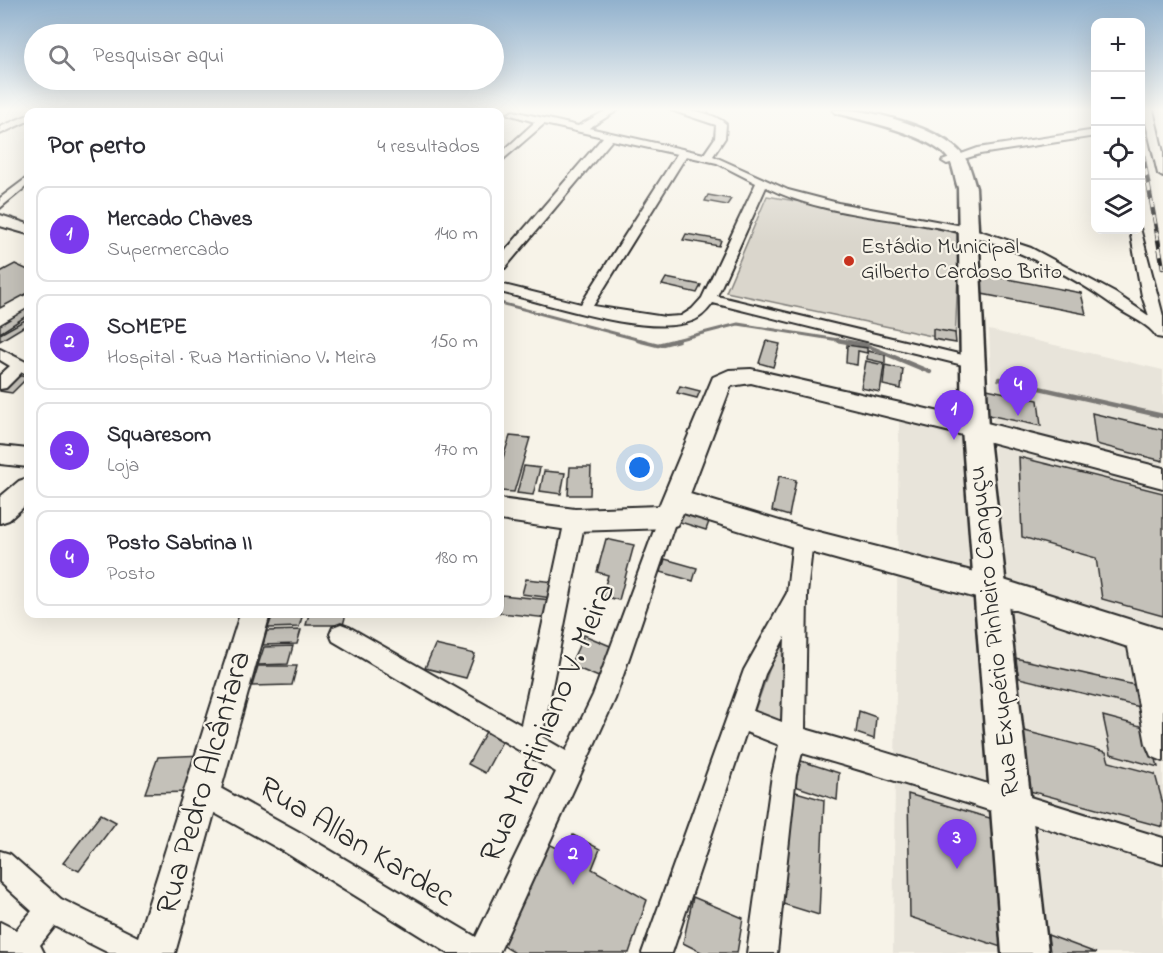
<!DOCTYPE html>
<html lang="pt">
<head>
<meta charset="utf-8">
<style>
	body { margin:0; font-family:"Indie Flower",sans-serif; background:#f7f7f7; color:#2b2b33 }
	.controls { position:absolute; right:18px; top:18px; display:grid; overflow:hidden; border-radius:12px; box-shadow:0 6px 24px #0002 }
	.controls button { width:54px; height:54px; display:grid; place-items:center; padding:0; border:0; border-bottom:2px solid #e1e1e2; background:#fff; color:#2b2b33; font:30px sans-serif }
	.you { position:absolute; left:640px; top:468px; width:21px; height:21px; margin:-15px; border:4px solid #fff; border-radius:50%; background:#1a73e8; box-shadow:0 0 0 9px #1a73e833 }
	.badge { display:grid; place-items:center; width:39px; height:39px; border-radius:50%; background:#7c3aed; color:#fff; font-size:20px; font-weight:700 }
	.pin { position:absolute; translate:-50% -50px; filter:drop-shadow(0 2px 3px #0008) }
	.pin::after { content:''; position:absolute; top:32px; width:21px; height:18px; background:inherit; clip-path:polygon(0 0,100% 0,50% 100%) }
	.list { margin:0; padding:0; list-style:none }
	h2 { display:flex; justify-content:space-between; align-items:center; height:78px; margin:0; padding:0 24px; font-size:26px }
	h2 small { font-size:20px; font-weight:400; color:#7c7c81 }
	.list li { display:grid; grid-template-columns:39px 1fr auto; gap:18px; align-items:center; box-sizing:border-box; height:96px; margin:0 12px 12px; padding:0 12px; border:2px solid #e1e1e2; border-radius:12px }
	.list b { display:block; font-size:22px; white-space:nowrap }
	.list p { margin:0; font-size:20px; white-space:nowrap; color:#7c7c81 }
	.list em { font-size:20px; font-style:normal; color:#7c7c81 }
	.icon { flex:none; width:33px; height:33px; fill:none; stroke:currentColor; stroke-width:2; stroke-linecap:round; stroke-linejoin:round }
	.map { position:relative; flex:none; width:1163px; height:953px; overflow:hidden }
	.search { position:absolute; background:#fff; box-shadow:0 6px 24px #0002; left:24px; top:24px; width:480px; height:66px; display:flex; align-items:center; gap:15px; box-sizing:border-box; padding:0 21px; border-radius:33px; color:#7c7c81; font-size:22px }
	.panel { position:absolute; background:#fff; box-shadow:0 6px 24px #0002; left:24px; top:108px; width:480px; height:510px; border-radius:12px }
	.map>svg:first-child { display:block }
	.built { fill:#e8e4da }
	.green { fill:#dad6cc; stroke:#82807c; stroke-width:1.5 }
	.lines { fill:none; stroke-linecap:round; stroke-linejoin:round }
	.stream-far1 { stroke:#7a7874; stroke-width:3 }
	.stream { stroke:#7a7874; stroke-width:4.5 }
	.building { fill:#c4c1b9; stroke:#2b2b2b; stroke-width:1.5 }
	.street-casing { stroke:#2b2b2b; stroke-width:4 }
	.secondary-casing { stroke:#2b2b2b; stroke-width:4 }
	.primary-casing { stroke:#2b2b2b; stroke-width:5 }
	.street { fill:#f7f3e8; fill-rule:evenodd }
	.secondary { fill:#f7f3e8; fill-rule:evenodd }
	.primary { fill:#f7f3e8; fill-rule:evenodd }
	.rail-casing { stroke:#2b2b2b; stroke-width:4.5 }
	.rail { stroke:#f7f3e8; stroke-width:3; stroke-dasharray:8; stroke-linecap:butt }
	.poi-dot { fill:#c8321e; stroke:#f7f3e8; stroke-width:2 }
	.labels { text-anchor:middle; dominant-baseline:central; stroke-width:4.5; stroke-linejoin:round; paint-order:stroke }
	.far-poi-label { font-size:22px; fill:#2b2b2b; stroke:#f7f3e8; text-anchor:start }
	.street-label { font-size:26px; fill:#2b2b2b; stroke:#f7f3e8 }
	.near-street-label { font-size:32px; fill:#2b2b2b; stroke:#f7f3e8 }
</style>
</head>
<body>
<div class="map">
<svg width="1163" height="953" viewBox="0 0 1163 953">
	<rect width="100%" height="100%" fill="#f7f3e8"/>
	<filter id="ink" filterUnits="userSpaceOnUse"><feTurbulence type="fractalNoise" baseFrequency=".0167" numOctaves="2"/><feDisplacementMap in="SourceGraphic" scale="12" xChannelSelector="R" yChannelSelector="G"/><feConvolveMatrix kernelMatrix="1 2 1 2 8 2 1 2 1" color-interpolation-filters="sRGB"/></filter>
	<g filter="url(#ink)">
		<g class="built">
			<polygon points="989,330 1163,370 1163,953 1046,953 994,447"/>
			<polygon points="899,421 970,438 1011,953 893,953"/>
		</g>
		<g class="green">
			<polygon points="767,196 960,230 955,341 726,292"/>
			<polygon points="783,630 781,722 754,713"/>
		</g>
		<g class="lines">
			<g class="stream-far1">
				<polyline points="154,110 157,112"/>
				<polyline points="500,303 644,341"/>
				<polyline points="672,341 738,324 845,341"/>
			</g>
			<g class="stream">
				<polyline points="638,340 658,345 678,340"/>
				<polyline points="837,340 865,345 930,372"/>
				<polyline points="999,379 1163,416"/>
			</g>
		</g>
		<g class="building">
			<polygon points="708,195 731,199 727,205 705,201"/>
			<polygon points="686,234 721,240 719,246 683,240"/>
			<polygon points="15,264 28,270 28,293 0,308 0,272"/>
			<polygon points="981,274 1081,293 1086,314 982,294"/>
			<polygon points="666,278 701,285 697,293 662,285"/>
			<polygon points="28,308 28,315 0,333 0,325"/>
			<polygon points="25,320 28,324 0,341 0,334"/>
			<polygon points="933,329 955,333 956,343 933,339"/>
			<polygon points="766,341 780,344 773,367 759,363"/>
			<polygon points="847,345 867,348 867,353 858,351 857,365 846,363"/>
			<polygon points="868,351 885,355 885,363 867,359"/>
			<polygon points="866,361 884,365 880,392 861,388"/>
			<polygon points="885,365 903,369 901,389 883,385"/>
			<polygon points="14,375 28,377 12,393 0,391 0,388"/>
			<polygon points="680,386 700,391 697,398 677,393"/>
			<polygon points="987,389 1038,400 1041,426 988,415"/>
			<polygon points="1092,413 1163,430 1163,461 1096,444"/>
			<polygon points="510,436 530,438 514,492 500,491 500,467"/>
			<polygon points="1019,457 1163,493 1163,616 1102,599 1096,558 1022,537"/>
			<polygon points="524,466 540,468 533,495 517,493"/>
			<polygon points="570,467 591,467 590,495 568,495"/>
			<polygon points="544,471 565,473 561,494 540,491"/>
			<polygon points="779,476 796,480 789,516 772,511"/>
			<polygon points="682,507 711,516 706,530 677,521"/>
			<polygon points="606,539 634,545 619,600 602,596 608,575 597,572"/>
			<polygon points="665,559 697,568 693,581 661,572"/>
			<polygon points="526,579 555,582 552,598 522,594"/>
			<polygon points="501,595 551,600 548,618 500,613"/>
			<polygon points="273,614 303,614 299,627 268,628"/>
			<polygon points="309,614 346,614 343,625 306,625"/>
			<polygon points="301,630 297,644 263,645 267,631"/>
			<polygon points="584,635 615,648 601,678 570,665"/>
			<polygon points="435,645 475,654 466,678 425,668"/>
			<polygon points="293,646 288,664 258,665 264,647"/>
			<polygon points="1015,658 1134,685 1140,707 1019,678"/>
			<polygon points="258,666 297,666 292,685 252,686"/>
			<polygon points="859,711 876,717 874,739 856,733"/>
			<polygon points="1103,716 1148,728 1158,767 1111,754"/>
			<polygon points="488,728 505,736 485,773 468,764"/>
			<polygon points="1017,729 1106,752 1109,762 1155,774 1163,804 1163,827 1026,790"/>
			<polygon points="204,755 192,792 145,793 158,757"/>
			<polygon points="795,759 839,773 837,800 792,785"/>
			<polygon points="789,790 824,800 819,915 780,903"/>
			<polygon points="908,794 1000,821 1013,951 910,917"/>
			<polygon points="101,814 116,822 79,871 63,863"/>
			<polygon points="573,835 600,849 592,869 647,900 629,953 515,953 499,943 545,842 565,852"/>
			<polygon points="693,897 743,918 737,953 703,953 683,943"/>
			<polygon points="1048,935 1096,953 1050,953"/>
		</g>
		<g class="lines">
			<defs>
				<g id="street">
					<polygon points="211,110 224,110 227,112 214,112"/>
					<polygon points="343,110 352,110 354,112 345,112"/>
					<path d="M607,110H618L589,128L704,154L715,138L716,125L671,110C688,109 713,112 726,124L725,138L713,156L788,190L838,203L968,227L1031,248L1115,293L1149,316L1142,296L1130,230L1140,228L1163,316V338L1157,337C1149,324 1130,317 1117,308C1074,276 1018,249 966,234C900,216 827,218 766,187L717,296L971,357L979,362L976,366L971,367L713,303C707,311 701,318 692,321C648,338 546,303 500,292V284L581,304L677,154L612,140L505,268L500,269V257L603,137L544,124L500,162V154L535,122L508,114L513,111L578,126ZM686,156L717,163L756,183L702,298L692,309L681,316L665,317L593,306Z"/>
					<polygon points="1143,110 1153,110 1163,152 1163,177 1158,174"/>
					<polygon points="28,115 28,121 0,134 0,127"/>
					<polygon points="1096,130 1096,136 980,154 947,164 942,161 978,148"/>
					<polygon points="28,177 28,185 0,208 0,198"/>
					<polygon points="0,349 28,363 28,374 22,372 6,388 0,389 0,375 10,366 0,360"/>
					<polygon points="668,509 675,512 677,517 615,699 499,953 448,953 283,851 193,801 189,792 193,783 202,779 211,783 301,833 476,937 556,772 333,641 330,634 333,627 341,624 349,627 521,725 565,520 568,515 575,512 582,515 585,520 542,737 566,751 593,695 659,517 661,512"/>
					<path d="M803,531L810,533L813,539L807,594L805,729C925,763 1043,802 1163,838V864C1042,828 923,788 802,753L796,775L777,953H747L772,775L779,745L746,732L672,953H642L744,670L787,593L793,539L796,533ZM785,637L782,722L753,711L765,674Z"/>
					<polygon points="0,851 10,854 61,899 150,943 155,953 109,953 55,926 40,945 44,953 0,952 0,922 16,930 32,911 0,882"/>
				</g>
				<g id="secondary">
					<polygon points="0,215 28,224 28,234 0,226"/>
					<polygon points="751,369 975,420 1163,468 1163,488 975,438 751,383 731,386 690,494 803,528 991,576 1163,630 1163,761 1151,756 1146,744 1128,647 991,602 803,550 683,513 677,525 668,528 575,531 500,520 500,499 575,509 659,506 713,377 729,370"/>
					<polygon points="0,446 28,449 28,467 0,464"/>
					<polygon points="28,478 28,503 9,520 0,523 0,497 19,481"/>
					<polygon points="240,614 270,614 175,953 133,953"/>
				</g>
				<path id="primary" d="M833,110C866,107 940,128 962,154C970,163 972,177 976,188L988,429L1048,953H1002L962,429L958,188C955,180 954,169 950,161C936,136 863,120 836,113Z"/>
			</defs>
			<use href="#street" class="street-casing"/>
			<use href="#secondary" class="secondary-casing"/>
			<use href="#primary" class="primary-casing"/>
			<use href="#street" class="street"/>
			<use href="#secondary" class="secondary"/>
			<use href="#primary" class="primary"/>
			<defs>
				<polyline id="rail" points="1140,137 1163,268"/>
			</defs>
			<use href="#rail" class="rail-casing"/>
			<use href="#rail" class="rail"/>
		</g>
	</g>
	<linearGradient id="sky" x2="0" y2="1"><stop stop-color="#91b1cd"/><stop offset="0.45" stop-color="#fbfaf5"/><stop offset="1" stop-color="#fbfaf5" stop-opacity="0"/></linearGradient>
	<rect width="1163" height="243" fill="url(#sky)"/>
	<circle class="poi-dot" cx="849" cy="261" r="6"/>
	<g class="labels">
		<g class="far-poi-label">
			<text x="861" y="248">Estádio Municipal<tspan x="861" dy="25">Gilberto Cardoso Brito</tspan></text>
		</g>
		<g class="street-label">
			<text transform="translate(995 631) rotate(-96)">Rua Exupério Pinheiro Canguçu</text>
		</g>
		<g class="near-street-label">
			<text transform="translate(549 723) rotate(-67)">Rua Martiniano V. Meira</text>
			<text transform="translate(205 783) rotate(-74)">Rua Pedro Alcântara</text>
			<text transform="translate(356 843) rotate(31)">Rua Allan Kardec</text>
		</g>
	</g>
</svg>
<div class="controls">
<button>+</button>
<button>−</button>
<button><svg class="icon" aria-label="locate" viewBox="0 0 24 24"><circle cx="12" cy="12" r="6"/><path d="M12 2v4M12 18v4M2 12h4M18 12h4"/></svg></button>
<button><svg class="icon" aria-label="layers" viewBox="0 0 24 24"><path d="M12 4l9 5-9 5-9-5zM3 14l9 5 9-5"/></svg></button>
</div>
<div class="you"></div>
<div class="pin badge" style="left:954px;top:440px">1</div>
<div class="pin badge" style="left:573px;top:885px">2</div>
<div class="pin badge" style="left:957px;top:869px">3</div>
<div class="pin badge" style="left:1018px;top:416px">4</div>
<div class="search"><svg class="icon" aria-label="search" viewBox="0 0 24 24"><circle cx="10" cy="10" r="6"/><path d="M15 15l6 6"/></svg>Pesquisar aqui</div>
<section class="panel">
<h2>Por perto<small>4 resultados</small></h2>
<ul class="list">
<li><span class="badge">1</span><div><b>Mercado Chaves</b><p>Supermercado</p></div><em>140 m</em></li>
<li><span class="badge">2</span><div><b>SOMEPE</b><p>Hospital · Rua Martiniano V. Meira</p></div><em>150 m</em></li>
<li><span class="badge">3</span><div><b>Squaresom</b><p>Loja</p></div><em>170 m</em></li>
<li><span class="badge">4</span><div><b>Posto Sabrina II</b><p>Posto</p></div><em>180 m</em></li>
</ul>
</section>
</div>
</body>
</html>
